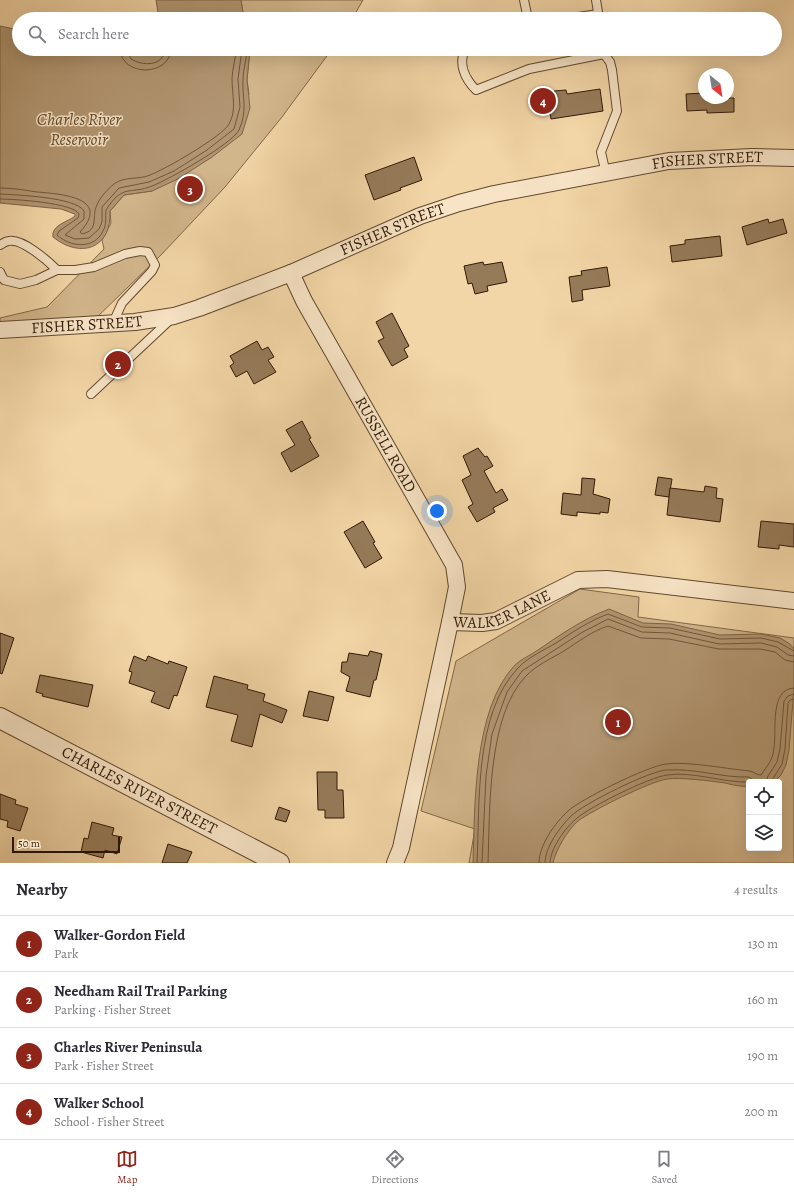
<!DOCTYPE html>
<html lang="en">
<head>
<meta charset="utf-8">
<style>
	body { margin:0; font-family:Alegreya,serif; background:#f7f7f7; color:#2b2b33 }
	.controls { position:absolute; right:12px; bottom:12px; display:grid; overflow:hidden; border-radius:4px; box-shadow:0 4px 16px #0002 }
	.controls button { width:36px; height:36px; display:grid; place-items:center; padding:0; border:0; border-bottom:1px solid #e1e1e2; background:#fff; color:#2b2b33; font:20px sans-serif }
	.compass { position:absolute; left:698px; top:68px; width:36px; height:36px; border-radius:50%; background:#fff; box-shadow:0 4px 16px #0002; rotate:150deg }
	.scale { position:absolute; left:12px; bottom:10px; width:108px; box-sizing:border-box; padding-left:4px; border:2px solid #311804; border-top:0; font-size:11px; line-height:14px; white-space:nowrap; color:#311804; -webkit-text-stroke:3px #f7e4c6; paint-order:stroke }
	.you { position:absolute; left:437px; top:511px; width:14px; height:14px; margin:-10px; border:3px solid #fff; border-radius:50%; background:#1a73e8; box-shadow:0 0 0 6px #1a73e833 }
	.badge { display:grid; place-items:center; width:26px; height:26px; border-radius:50%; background:#8f2418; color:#fff; font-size:13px; font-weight:700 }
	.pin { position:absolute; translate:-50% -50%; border:2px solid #fff; box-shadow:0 1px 4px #0006 }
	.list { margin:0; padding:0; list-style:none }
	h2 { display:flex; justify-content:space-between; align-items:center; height:52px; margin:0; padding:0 16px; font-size:17px }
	h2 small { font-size:13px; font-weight:400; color:#7c7c81 }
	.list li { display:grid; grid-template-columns:26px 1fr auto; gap:12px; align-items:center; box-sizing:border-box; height:56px; padding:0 16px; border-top:1px solid #e1e1e2 }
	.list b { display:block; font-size:15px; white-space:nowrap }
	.list p { margin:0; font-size:13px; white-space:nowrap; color:#7c7c81 }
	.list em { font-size:13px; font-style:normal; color:#7c7c81 }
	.icon { flex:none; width:22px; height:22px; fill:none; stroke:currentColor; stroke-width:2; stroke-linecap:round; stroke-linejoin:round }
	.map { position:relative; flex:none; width:794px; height:863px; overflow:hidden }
	.search { position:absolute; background:#fff; box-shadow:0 4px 16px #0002; left:12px; right:12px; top:12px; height:44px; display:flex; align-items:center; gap:10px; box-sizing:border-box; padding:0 14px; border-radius:22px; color:#7c7c81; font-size:15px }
	.sheet { height:276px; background:#fff }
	nav { display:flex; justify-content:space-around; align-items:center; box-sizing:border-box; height:56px; border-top:1px solid #e1e1e2; background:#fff; font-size:11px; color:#7c7c81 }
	nav a { display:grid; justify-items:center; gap:2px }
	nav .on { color:#8f2418 }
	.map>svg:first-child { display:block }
	.green { fill:#d2b68b; stroke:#826748; fill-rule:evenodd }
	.water { fill:#b19570; stroke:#7e6345 }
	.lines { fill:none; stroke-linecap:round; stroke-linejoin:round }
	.shore { stroke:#71563a; stroke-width:1 }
	.building { fill:#967b59; stroke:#311804 }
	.service-casing { stroke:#62482d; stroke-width:10 }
	.minor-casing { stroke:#62482d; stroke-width:18 }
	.tertiary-casing { stroke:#62482d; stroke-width:22 }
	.service { stroke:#f7e4c6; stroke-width:8 }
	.minor { stroke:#f7e4c6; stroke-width:16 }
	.tertiary { stroke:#f7e4c6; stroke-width:20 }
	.labels { text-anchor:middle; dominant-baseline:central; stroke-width:3; stroke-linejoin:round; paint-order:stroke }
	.street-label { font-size:16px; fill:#311804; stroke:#f7e4c6 }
	.water-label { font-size:17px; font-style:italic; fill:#644a2f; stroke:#f7e4c6 }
</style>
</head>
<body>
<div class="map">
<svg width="794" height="863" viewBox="0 0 794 863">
	<rect width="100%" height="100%" fill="#f3d6a7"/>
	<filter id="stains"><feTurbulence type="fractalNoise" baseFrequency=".005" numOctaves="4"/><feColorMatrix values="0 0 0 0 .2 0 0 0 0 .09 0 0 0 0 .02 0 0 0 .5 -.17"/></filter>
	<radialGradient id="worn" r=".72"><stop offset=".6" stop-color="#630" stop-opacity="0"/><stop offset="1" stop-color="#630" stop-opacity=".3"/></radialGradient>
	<g class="green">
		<polygon points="241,0 363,0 352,19 244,19"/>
		<polygon points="250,49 332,49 282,117 225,187 162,254 93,321 0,328 0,318 47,307 104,249 102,240 111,223 110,211 124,195 152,191 212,157 249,94 247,80"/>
		<path d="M580,589L639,597L638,617L794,638V863H469L475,829L421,811L456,661ZM749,782H779V848H749Z"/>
	</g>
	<g class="water">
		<polygon points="156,0 241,0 244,19 159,19"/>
		<path d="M0,26L19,30V49H134L143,55L151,54L156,49H250L247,80L250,108L242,134L212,157L178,179L152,191L124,195L110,211C112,249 80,259 53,237C51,225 68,222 75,216V214L61,209L0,203Z"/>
		<path d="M609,609L643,623L671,624L720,635L761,634L780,638L790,644L794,649V688L789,750L786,765L781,775L774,782H749V786C741,787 733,785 725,783C711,781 679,777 667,779C649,782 593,810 578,821C568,830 556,849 553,863H473C475,806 473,709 515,665C521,659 531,655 538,650C560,635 583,619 609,609Z"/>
	</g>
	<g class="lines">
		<g class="shore">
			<path d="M120,49C121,77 170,77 171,49"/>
			<path d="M126,49L131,59C142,66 164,67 165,49"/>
			<path d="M0,188C12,188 25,190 37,192C60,194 112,197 80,232L82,234C100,230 91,216 97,205C100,197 108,189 114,184C124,176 139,180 150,175C164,170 223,136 229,124C237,110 232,95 232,79C232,69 236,59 236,49"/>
			<path d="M0,194C16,195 76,197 84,211V219L65,235L75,239L89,238L99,229L102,222V207L119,188L149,182L174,171L207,150L234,129L240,107L238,79L242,49"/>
			<path d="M0,199C14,199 74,203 79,214L78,218L59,231L57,235C70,247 94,250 103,231C107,224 105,218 106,210C123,183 130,195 152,186C168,180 232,144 239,130C248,110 242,99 243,79C243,69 247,59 247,49"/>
			<polyline points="766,782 768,776 777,762 780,749 784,701 788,696 794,694"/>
			<polyline points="771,782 782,764 785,749 788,703 790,700 794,699"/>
			<path d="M477,863C480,804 474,714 518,668C527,658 544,650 556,643C573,632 589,621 608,614L642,627L670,628L720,639L761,638L778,642L794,651"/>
			<polyline points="482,863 486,776 492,734 507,692 522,671 581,633 608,619 642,632 670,633 719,644 761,643 777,647 788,655 794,656"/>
			<path d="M488,863C490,811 487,716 526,676C535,666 552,658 564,651C578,642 592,631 608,626L641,638L669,639L719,649H760L775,652L785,660L794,662"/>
			<path d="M539,863C539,845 555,823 568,811C581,799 648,766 666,764C688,761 727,769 750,771C754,772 757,775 761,775C767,766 773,760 774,748C777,730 769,689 794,688"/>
			<path d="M545,863C545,847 560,827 571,816C583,804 651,770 667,770C695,768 722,778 749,777L756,782"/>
			<path d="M550,863C550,849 565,828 576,819C589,807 650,777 667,775C692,771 724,783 749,782"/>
		</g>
	</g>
	<g class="building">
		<polygon points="600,89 603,111 551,119 548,101 555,100 554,91 566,90 567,94"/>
		<polygon points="704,93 704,98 734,98 734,112 707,113 707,110 687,111 686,94"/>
		<polygon points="414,157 422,180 400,188 401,190 374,200 365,175"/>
		<polygon points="768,219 769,223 783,219 787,233 747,245 742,227"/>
		<polygon points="720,236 722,256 672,262 670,246 685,244 685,240"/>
		<polygon points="483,262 484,265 502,262 507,282 487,286 488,291 475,294 472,283 468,284 464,266"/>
		<polygon points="607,267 610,286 582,290 583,300 572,302 569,277 582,275 581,271"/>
		<polygon points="392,313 409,346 404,349 408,357 392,366 378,341 384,338 376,322"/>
		<polygon points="257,341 262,350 268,347 274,357 268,360 276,372 254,384 247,371 236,377 230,366 234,363 230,356"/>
		<polygon points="302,421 311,438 309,439 319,456 291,472 281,453 295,445 286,430"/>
		<polygon points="478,448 485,457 487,456 493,466 484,471 496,493 502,489 508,500 493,508 495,512 477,522 468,507 473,504 462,480 471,475 463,456"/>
		<polygon points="658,477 672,479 669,497 655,495"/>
		<polygon points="582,478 595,479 593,494 610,499 608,513 600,512 600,514 577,512 577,516 561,514 563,493 581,495"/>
		<polygon points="705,486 717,488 716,498 723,499 720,522 667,515 670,488 704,492"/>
		<polygon points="363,521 375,542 373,543 382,558 365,568 344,532"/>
		<polygon points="761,521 794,524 794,547 779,545 779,549 758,547"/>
		<polygon points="0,633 14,638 2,674 0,673"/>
		<polygon points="370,651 382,654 376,680 374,680 370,697 346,691 350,677 341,672 342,662 347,662 349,653 368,656"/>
		<polygon points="134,656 146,661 148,656 168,664 169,661 187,667 177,696 174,695 169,709 151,702 155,692 129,683 132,672 129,671"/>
		<polygon points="40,675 93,685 88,707 42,696 43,694 36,692"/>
		<polygon points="214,676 248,685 247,689 265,694 263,701 287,710 282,723 260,714 252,747 231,741 238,715 206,707"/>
		<polygon points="309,691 334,697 328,721 303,716"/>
		<polygon points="317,772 337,772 337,790 343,790 344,818 325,818 325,810 318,810"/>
		<polygon points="0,794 16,800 15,804 28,808 20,831 7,827 8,821 0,819"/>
		<polygon points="279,807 290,811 286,822 275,819"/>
		<polygon points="92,822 114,828 112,835 122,837 117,854 105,850 103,858 81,852 84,838 88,839"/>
		<polygon points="168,844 192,852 187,863 162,863"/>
	</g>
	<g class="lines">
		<defs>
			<g id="service">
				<polyline points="524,0 528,19"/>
				<polyline points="596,0 599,18"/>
				<polyline points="565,19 598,14"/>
				<path d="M465,49C458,64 465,79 476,90L529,69L604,54V49"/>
				<polyline points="604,54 610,62 612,70 617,111 601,152 606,174"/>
				<path d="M0,245C2,244 6,241 9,241C22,238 48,261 57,270"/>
				<polyline points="0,272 4,280 20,284 36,280 57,270 75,270 94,267 125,254 140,251 148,252 155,265 152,271 122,303 113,323"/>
				<polyline points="91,394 171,319"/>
			</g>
			<g id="minor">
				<path id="s1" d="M291,273L304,301L454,565L457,587L450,622"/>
				<path id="s2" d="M0,330L135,322L174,316L199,308L291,273L420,216L459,203L494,194L669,161L752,157L794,158"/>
				<path id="s3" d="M395,863L401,848L450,622L482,623L496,621L578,580L607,579L794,601"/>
			</g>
			<g id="tertiary">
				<path id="s4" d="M0,718L279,863"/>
			</g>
		</defs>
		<use href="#service" class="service-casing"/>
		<use href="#minor" class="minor-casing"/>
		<use href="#tertiary" class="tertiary-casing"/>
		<use href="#service" class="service"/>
		<use href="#minor" class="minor"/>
		<use href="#tertiary" class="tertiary"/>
	</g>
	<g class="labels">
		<g class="street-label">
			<text stroke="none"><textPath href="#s2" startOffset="734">FISHER STREET</textPath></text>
			<text stroke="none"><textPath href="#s2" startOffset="410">FISHER STREET</textPath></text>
			<text stroke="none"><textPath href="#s2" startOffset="87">FISHER STREET</textPath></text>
			<text stroke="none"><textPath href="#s1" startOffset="196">RUSSELL ROAD</textPath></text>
			<text stroke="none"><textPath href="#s3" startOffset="302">WALKER LANE</textPath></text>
			<text stroke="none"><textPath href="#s4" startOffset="157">CHARLES RIVER STREET</textPath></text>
		</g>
		<g class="water-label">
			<text x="79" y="119">Charles River<tspan x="79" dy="20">Reservoir</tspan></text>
		</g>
	</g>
	<rect width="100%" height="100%" filter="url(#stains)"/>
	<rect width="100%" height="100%" fill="url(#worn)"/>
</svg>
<div class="controls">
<button><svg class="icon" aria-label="locate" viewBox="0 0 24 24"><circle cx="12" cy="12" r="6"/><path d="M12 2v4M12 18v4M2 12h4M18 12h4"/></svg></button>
<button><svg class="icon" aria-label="layers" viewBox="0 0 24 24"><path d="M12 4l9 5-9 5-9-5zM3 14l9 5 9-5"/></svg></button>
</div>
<svg class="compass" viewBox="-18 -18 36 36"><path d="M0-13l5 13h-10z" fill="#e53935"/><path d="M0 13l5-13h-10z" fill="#7c7c81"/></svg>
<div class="scale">50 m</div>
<div class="you"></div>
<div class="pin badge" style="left:618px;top:722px">1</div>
<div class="pin badge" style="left:118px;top:364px">2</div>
<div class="pin badge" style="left:190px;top:189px">3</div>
<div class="pin badge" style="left:543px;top:101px">4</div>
<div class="search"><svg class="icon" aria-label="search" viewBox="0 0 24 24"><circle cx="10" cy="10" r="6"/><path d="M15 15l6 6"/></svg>Search here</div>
</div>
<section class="sheet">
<h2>Nearby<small>4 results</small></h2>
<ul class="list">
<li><span class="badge">1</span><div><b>Walker-Gordon Field</b><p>Park</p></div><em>130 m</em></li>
<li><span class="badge">2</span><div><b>Needham Rail Trail Parking</b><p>Parking · Fisher Street</p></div><em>160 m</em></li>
<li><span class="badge">3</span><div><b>Charles River Peninsula</b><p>Park · Fisher Street</p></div><em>190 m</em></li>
<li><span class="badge">4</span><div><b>Walker School</b><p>School · Fisher Street</p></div><em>200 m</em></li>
</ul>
</section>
<nav>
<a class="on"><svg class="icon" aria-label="map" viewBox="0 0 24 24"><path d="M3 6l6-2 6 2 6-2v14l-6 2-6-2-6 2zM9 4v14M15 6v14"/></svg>Map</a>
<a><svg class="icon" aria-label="directions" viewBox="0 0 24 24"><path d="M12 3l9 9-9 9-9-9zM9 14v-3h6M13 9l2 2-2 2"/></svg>Directions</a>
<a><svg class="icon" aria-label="saved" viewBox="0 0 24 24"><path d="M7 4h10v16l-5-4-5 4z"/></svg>Saved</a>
</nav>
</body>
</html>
